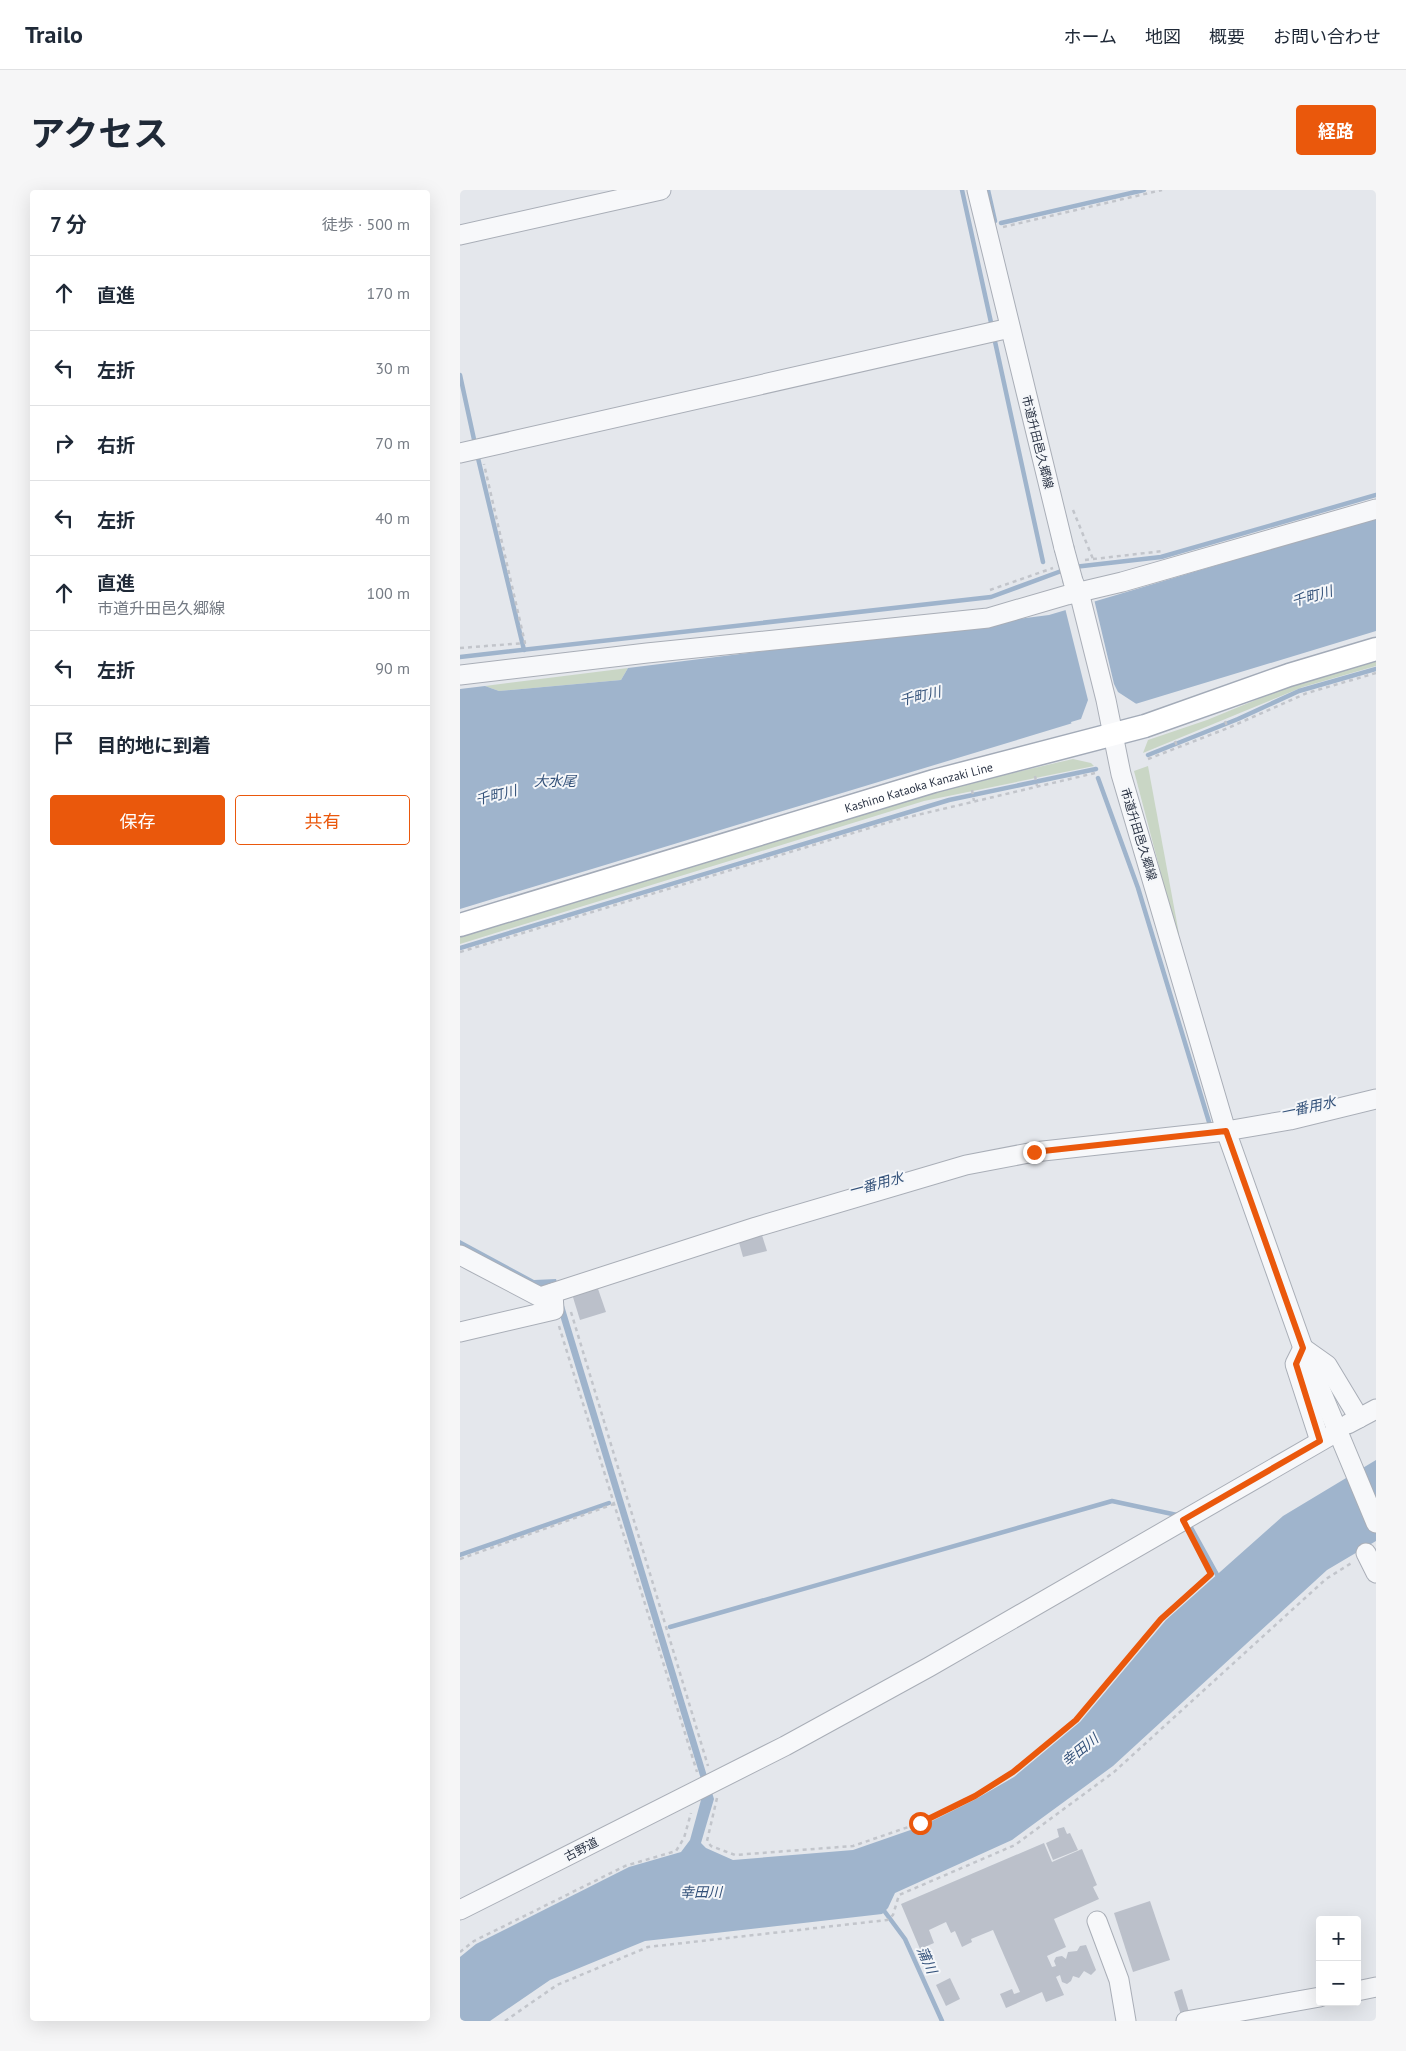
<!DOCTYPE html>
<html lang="ja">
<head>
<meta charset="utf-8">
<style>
	body { margin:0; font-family:"PT Sans","Noto Sans JP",sans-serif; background:#f6f6f7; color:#1f2937 }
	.controls { position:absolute; right:15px; bottom:15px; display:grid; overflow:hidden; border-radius:5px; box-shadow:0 5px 20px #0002 }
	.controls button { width:45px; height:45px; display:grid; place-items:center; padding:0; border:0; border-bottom:1px solid #e0e1e3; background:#fff; color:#1f2937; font:25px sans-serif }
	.stop { position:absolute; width:15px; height:15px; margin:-11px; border:4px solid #ea580c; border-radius:50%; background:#fff }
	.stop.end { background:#ea580c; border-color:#fff; box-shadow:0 1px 5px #0008 }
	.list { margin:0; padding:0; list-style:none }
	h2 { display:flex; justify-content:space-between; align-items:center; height:65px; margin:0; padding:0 20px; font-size:21px }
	h2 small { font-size:16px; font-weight:400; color:#747a83 }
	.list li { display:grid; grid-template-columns:32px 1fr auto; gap:15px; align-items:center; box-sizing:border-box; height:75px; padding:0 20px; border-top:1px solid #e0e1e3 }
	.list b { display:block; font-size:19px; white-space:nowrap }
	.list p { margin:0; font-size:16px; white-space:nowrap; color:#747a83 }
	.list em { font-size:16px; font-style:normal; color:#747a83 }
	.actions { display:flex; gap:10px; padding:15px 20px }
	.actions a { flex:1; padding:11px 0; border:1px solid #ea580c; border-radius:5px; text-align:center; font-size:18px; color:#ea580c }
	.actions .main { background:#ea580c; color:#fff }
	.icon { flex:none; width:28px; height:28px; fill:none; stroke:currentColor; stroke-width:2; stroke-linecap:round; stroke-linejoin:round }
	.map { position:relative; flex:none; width:916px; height:1831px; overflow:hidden; border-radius:5px }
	header { display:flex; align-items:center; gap:30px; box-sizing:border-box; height:70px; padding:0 25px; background:#fff; border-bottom:1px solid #e0e1e3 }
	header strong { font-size:24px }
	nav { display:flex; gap:28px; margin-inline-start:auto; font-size:18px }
	.intro { display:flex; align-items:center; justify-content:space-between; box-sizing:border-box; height:120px; padding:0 30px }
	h1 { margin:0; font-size:35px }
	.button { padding:12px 22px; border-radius:5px; background:#ea580c; color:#fff; font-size:18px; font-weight:700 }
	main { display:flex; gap:30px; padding:0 30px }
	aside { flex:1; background:#fff; border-radius:5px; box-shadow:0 5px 20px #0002 }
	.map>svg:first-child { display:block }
	.green { fill:#c9d6c5 }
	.water { fill:#9fb4cc }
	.pier { fill:#e4e7ec }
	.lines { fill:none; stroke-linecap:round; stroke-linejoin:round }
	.stream { stroke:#9fb4cc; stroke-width:4.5 }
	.building { fill:#bbc0ca }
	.minor-casing { stroke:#a9aeb7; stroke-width:21 }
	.major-casing { stroke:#a3abb8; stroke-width:25 }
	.path { stroke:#c2c5cb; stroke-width:2.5; stroke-dasharray:4 4; stroke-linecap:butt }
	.minor { stroke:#f7f8fa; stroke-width:19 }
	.major { stroke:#fff; stroke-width:22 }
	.minor-bridge-casing { stroke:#a9aeb7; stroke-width:21; stroke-linecap:butt }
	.minor-bridge { stroke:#f7f8fa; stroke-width:19 }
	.route { stroke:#ea580c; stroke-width:6 }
	.labels { text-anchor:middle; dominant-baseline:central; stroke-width:4; stroke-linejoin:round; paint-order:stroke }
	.street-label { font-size:12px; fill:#2b3445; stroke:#f4f6f9 }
	.water-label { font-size:14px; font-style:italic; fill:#34527a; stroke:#f4f6f9 }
</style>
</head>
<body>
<header>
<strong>Trailo</strong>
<nav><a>ホーム</a><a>地図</a><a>概要</a><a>お問い合わせ</a></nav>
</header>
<div class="intro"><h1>アクセス</h1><a class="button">経路</a></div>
<main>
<aside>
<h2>7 分<small>徒歩 · 500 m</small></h2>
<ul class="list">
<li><svg class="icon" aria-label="ahead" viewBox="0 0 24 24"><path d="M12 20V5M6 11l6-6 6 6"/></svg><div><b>直進</b></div><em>170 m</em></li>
<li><svg class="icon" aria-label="left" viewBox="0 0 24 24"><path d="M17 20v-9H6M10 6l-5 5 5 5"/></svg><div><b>左折</b></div><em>30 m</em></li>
<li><svg class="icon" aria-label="right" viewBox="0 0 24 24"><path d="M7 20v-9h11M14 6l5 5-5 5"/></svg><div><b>右折</b></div><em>70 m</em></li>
<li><svg class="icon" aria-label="left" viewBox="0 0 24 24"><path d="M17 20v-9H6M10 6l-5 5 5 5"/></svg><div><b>左折</b></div><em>40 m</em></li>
<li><svg class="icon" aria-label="ahead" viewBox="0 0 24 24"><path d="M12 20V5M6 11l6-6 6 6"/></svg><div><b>直進</b><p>市道升田邑久郷線</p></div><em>100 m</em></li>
<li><svg class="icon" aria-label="left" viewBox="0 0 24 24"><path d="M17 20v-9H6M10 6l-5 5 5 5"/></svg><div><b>左折</b></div><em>90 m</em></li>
<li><svg class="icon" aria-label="arrive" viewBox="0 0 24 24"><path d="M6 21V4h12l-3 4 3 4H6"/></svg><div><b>目的地に到着</b></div></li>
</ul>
<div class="actions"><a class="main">保存</a><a>共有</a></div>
</aside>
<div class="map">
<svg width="916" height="1831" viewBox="0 0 916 1831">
	<rect width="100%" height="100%" fill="#e4e7ec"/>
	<g class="green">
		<polygon points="916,469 916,476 843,497 683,563 688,550 747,530 815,502"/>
		<polygon points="168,478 161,490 39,501 25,496"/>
		<polygon points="613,569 631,573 634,576 464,611 0,754 0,744 461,604"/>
		<polygon points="688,576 719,744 717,745 674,581"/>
	</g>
	<g class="water">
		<polygon points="916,328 916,441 0,719 0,499 25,496 39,501 161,490 168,478 589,425"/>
		<polygon points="0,1050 74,1090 96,1089 254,1609 241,1653 246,1658 273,1670 393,1660 462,1636 516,1609 554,1587 620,1532 706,1430 823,1326 916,1270 916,1351 867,1380 653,1576 552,1650 435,1703 428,1718 422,1724 185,1751 90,1790 30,1831 0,1831 0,1767 16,1754 169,1677 221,1662 230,1650 244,1599 91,1096 74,1098 0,1059"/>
	</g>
	<polygon class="pier" points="634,409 654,494 658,502 678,515 612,535 611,532 621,529 628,510 605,418"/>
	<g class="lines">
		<g class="stream">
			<polyline points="502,0 532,137"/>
			<polyline points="528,0 535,31"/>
			<polyline points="541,33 684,0"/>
			<polyline points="534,147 583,372"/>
			<polyline points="0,185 15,254"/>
			<polyline points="17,264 64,460"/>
			<polyline points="614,377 701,367 916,305"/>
			<polyline points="0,467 531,407 604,380"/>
			<polyline points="688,565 778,529 839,501 916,479"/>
			<polyline points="638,588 678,698 749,932"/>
			<polyline points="0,758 489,610 636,579"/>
			<polyline points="729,1334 760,1390"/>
			<polyline points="0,1365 149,1313"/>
			<polyline points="210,1437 652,1311 717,1325 720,1323"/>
			<polyline points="425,1722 445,1749 482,1831"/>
		</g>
	</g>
	<g class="building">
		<polygon points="301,1042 307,1061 283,1067 278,1049"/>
		<polygon points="137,1096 146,1122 120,1130 112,1104"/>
		<polygon points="604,1637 607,1644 610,1643 618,1660 593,1670 586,1653 599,1647 597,1639"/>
		<polygon points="584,1653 592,1672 622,1659 637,1695 633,1697 639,1709 594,1729 606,1757 587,1766 592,1777 596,1776 594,1771 596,1767 602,1766 606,1769 608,1762 617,1761 620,1756 626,1755 636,1780 631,1785 624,1781 619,1788 613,1786 611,1791 607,1794 602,1792 600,1785 596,1787 604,1805 586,1812 582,1802 546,1818 540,1804 552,1799 554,1804 560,1802 533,1740 511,1749 512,1752 502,1757 495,1741 491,1743 486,1732 469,1740 474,1753 460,1759 441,1714"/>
		<polygon points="690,1711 710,1770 673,1782 654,1723"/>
		<polygon points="490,1788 500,1809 486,1816 476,1795"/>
		<polygon points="722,1799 729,1822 721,1825 714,1802"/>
	</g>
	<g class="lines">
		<defs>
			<g id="minor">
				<polyline points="517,0 604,358"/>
				<polyline points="0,45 201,0"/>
				<polyline points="0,263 550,138"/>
				<polyline points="613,391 621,410 646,510 661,584 766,941 843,1158 916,1333"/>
				<polyline points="0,485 187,463 528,428 607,405 662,392 916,319"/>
				<polyline points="0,1065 80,1107 296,1037 506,975 574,962 766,941 830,930 916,909"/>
				<polyline points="0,1142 94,1120 93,1103"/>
				<polyline points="843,1158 835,1174 860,1251"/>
				<polyline points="843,1158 867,1175 899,1228"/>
				<polyline points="888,1234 916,1219"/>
				<polyline points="906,1363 916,1383"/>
				<polyline points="0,1720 325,1556 469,1477 868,1247"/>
				<polyline points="637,1731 659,1790 666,1831"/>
				<polyline points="897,1801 916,1797"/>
				<polyline points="726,1831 860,1807"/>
			</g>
			<g id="major">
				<path id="s1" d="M0,735L474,591L685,536L829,485L916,459"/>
			</g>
		</defs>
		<use href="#minor" class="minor-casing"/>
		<use href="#major" class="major-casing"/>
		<g class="path">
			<polyline points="543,37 702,0"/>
			<polyline points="613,320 633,369"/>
			<polyline points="625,370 703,361"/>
			<polyline points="530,400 593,378"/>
			<polyline points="0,458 65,453 24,274"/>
			<polyline points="765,531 768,538"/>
			<polyline points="715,551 718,558"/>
			<polyline points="688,569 768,538 847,503 916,483"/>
			<polyline points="575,586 577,596"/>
			<polyline points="512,600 514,611"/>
			<polyline points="0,762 436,630 635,583"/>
			<polyline points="111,1122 248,1576"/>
			<polyline points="99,1136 237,1582"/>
			<polyline points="0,1369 154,1314"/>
			<polyline points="257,1608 247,1651 251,1656 275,1665 393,1656 460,1633 515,1606 553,1582 616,1530 701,1429 751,1383 730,1345"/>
			<polyline points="0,1762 14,1751 165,1676 216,1661 224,1648 231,1623"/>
			<polyline points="45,1831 97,1795 188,1757 427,1730 433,1725 439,1705 555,1655 654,1582 866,1389 893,1372"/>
		</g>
		<use href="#minor" class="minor"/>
		<use href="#major" class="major"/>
		<defs>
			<polyline id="minor-bridge" points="604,358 613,391"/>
		</defs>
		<use href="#minor-bridge" class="minor-bridge-casing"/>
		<use href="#minor-bridge" class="minor-bridge"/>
	</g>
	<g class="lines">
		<polyline class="route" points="460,1633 515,1606 553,1582 616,1530 701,1429 751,1384 723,1330 860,1251 836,1174 843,1158 766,941 574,962"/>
	</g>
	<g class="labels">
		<g class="street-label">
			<text transform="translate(578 252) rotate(76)">市道升田邑久郷線</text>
			<text stroke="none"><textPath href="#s1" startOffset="479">Kashino Kataoka Kanzaki Line</textPath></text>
			<text transform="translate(679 644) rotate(73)">市道升田邑久郷線</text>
			<text transform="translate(121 1659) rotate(-27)">古野道</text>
		</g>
		<g class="water-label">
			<text transform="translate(852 406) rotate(-16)">千町川</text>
			<text transform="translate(460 506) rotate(-13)">千町川</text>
			<text x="95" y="591">大水尾</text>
			<text transform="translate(36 605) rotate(-14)">千町川</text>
			<text transform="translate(848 917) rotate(-12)">一番用水</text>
			<text transform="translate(416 994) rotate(-15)">一番用水</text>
			<text transform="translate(620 1560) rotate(-39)">幸田川</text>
			<text x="241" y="1702">幸田川</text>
			<text transform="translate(467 1770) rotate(66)">蒲川</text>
		</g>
	</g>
</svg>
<div class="controls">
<button>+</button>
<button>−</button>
</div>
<div class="stop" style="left:460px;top:1633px"></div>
<div class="stop end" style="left:574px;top:962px"></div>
</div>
</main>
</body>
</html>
